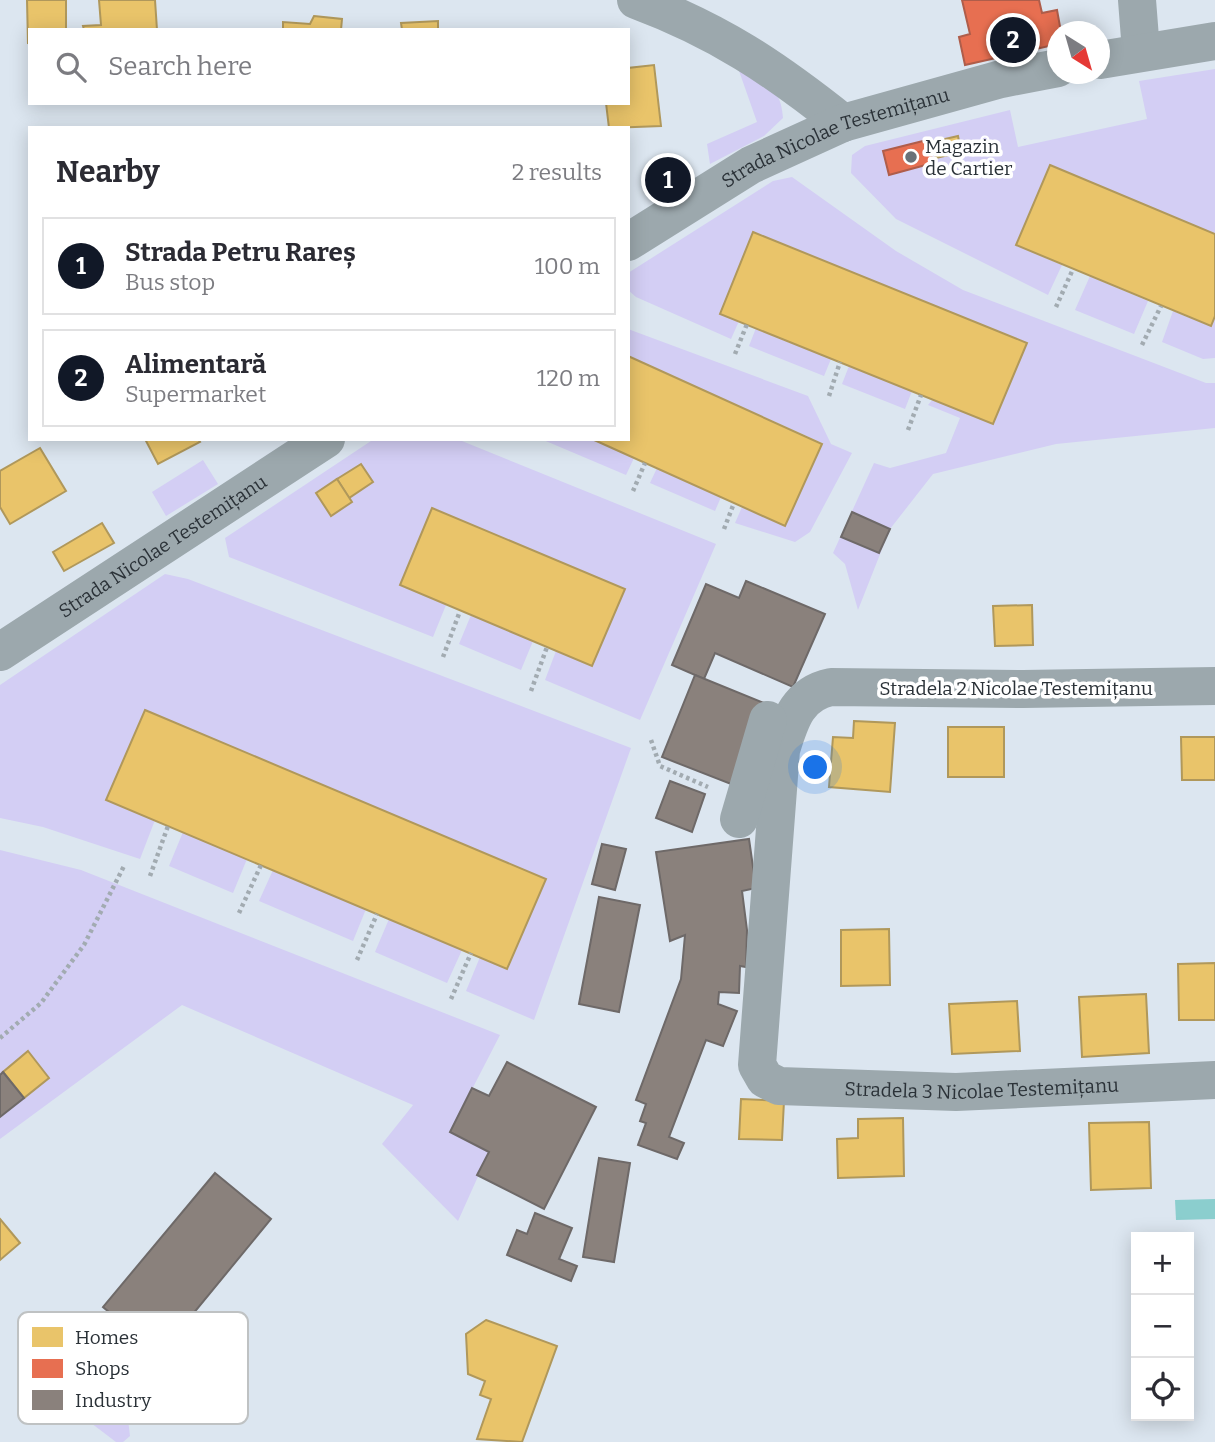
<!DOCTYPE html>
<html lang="en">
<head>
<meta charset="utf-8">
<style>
	body { margin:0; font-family:Bitter,serif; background:#f2f2f3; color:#2b2b33 }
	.controls { position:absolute; right:21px; bottom:21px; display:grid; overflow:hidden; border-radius:0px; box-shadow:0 4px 18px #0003 }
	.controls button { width:63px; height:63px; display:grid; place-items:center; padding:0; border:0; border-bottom:2px solid #e1e1e2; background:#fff; color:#2b2b33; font:35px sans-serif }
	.compass { position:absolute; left:1047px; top:21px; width:63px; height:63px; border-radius:50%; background:#fff; box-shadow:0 4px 18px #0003; rotate:143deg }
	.you { position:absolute; left:816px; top:768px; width:24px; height:24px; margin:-18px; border:5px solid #fff; border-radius:50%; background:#1a73e8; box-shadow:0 0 0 10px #1a73e833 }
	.badge { display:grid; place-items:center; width:46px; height:46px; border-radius:50%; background:#111827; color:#fff; font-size:23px; font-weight:700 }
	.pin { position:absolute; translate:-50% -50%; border:4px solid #fff; box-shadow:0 2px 7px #0006 }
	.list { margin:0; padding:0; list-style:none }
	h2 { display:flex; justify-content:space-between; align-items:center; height:91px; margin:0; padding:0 28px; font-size:30px }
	h2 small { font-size:23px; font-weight:400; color:#7c7c81 }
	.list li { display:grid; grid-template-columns:46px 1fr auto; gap:21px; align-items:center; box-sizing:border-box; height:98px; margin:0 14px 14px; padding:0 14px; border:2px solid #e1e1e2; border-radius:0px }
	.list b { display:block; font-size:26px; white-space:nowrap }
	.list p { margin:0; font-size:23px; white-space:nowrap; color:#7c7c81 }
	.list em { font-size:23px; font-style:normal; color:#7c7c81 }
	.icon { flex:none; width:38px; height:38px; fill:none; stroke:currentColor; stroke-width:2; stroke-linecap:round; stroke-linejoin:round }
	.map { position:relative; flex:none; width:1215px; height:1442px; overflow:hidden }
	.search { position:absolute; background:#fff; box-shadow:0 4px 18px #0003; left:28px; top:28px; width:602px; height:77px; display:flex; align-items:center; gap:18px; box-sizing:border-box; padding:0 24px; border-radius:0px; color:#7c7c81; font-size:26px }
	.panel { position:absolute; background:#fff; box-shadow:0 4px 18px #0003; left:28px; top:126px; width:602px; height:315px; border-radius:0px }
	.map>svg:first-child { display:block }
	.green { fill:#d3cef4 }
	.water { fill:#8bcece }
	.homes { fill:#e9c46a; stroke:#b0985b; stroke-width:2 }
	.shops { fill:#e76f51; stroke:#af5d4a; stroke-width:2 }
	.industry { fill:#8a817c; stroke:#6e6968; stroke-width:2 }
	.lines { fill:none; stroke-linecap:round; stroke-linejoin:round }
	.path { stroke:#a2abb1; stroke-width:4.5; stroke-dasharray:3.5 3.5; stroke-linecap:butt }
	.minor { stroke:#9ca8ad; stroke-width:38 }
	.poi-dot { fill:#697178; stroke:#fff; stroke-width:2.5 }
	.labels { text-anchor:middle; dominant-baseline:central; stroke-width:7; stroke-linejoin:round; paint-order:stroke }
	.street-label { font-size:19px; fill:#2b3238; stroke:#fff }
	.poi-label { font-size:19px; fill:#2b3238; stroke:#fff; text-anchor:start }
	.key { fill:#fff; stroke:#bfc2c3; stroke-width:2 }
	.key-label { font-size:19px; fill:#2b3238 }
</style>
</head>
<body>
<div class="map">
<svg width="1215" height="1442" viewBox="0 0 1215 1442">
	<rect width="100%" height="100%" fill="#dce6f0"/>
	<g class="green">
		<path d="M738,68C764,81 781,86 783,118L764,136L710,164L707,144L757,122Z"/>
		<polygon points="1215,69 1215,234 1050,165 1016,245 1062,265 1048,295 896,219 851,173 852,155 865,146 1010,110 1018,147 1147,119 1139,81"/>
		<polygon points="792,177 896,251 963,290 1206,383 1215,383 1215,428 1056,444 933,474 890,529 858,610 845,564 833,553 874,463 890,468 946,453 960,418 928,405 933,399 993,424 1027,343 739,321 731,339 636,297 628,290 628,273 773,181"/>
		<polygon points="1090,276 1148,301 1134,334 1075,310"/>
		<polygon points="1173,311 1210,326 1215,316 1215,358 1203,359 1162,342"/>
		<polygon points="756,328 831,359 824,376 749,346"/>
		<polygon points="628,329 808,396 831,444 852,453 810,532 795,542 735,523 742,507 785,525 822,443 628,356"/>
		<polygon points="849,366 912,391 905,409 842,384"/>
		<polygon points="374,439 457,439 716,544 640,720 545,680 556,651 592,666 625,589 432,508 400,585 446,605 433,637 229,557 225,538"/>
		<polygon points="541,439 592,439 634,458 626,475"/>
		<polygon points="203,460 218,484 166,516 152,492"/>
		<polygon points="657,468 721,497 715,511 650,483"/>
		<polygon points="165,574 188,579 631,748 534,1020 466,991 480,957 508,969 545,880 145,710 107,800 155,820 140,859 43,827 0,818 0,685"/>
		<polygon points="471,615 533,641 521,670 459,644"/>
		<polygon points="183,832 247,859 233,893 169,866"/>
		<polygon points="0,850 81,870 500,1035 450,1132 489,1152 458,1221 382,1144 413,1105 182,1005 0,1139"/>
		<polygon points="273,870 366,909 353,941 259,901"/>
		<polygon points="389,919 462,950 447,983 375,952"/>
		<polygon points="84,1352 124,1385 130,1436 123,1442 116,1442 20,1369 28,1361"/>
	</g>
	<polygon class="water" points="1215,1199 1215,1219 1176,1220 1175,1200"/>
	<g class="homes">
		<polygon points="27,0 66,0 66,30 30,30 28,44"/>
		<polygon points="99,0 155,0 157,30 84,30 83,26 101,25"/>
		<polygon points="314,16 342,19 341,30 283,30 283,22 310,24"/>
		<polygon points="438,21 438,30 402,30 401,23"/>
		<polygon points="654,65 661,126 609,128 606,103 628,103 628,68"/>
		<polygon points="958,136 961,152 936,158 932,142"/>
		<polygon points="1050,165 1215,234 1215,316 1211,326 1016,245"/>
		<polygon points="753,232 1027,343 993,424 720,314"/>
		<polygon points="628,356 822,444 785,526 592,439 628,439"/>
		<polygon points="145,439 198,439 200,442 158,464"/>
		<polygon points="40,448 66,491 10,524 0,507 0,471"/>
		<polygon points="361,464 373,482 349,498 337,479"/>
		<polygon points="337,479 352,502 331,516 316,493"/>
		<polygon points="432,508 625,589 592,666 400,585"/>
		<polygon points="102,523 114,543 64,571 53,552"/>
		<polygon points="1032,605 1033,645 995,646 993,606"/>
		<polygon points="145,710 546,879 507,969 106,800"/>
		<polygon points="854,721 895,723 890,792 829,787 833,737 853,738"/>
		<rect x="948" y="727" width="56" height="50"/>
		<polygon points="1181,737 1215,737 1215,780 1182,780"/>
		<polygon points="889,929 890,985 841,986 841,930"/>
		<polygon points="1215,963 1215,1020 1179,1020 1178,964"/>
		<polygon points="1146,994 1149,1053 1082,1057 1079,997"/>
		<polygon points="1017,1001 1020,1051 952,1054 949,1004"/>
		<polygon points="28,1051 49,1078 24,1098 3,1072"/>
		<polygon points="741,1099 784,1101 782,1140 739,1139"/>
		<polygon points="903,1118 904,1176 838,1178 837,1139 858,1138 858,1119"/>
		<polygon points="1149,1122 1151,1188 1091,1190 1089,1123"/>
		<polygon points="0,1219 20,1243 0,1260"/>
		<polygon points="486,1320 557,1346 522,1442 477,1439 491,1399 480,1395 485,1381 468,1374 466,1334"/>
	</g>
	<g class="shops">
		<polygon points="962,0 1039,0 1042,13 1057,10 1061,32 1058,32 1058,44 965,65 959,37 970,34"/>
		<polygon points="927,140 933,163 889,175 883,151"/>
	</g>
	<g class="industry">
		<polygon points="852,512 890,529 879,553 841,537"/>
		<polygon points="746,581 825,614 793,687 715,653 704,679 672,665 706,584 739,598"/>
		<polygon points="695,675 764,703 731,784 662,757"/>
		<polygon points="670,781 705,794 692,832 656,818"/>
		<polygon points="749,839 756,888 742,891 747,930 746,967 740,966 739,993 719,992 718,1004 737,1011 723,1046 706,1040 669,1137 684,1143 677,1159 638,1145 646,1123 640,1121 646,1104 636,1100 681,979 685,935 670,941 656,852"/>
		<polygon points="602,844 626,849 615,890 592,884"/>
		<polygon points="599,897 640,905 619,1012 579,1004"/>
		<polygon points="507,1062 596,1107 544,1209 477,1175 489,1152 450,1132 472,1088 489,1096"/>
		<polygon points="3,1072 24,1098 0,1117 0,1075"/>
		<polygon points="599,1158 630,1163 614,1262 583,1257"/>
		<polygon points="215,1173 271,1219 160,1354 103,1307"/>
		<polygon points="535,1213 572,1228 559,1259 577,1266 571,1281 507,1255 517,1230 527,1234"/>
	</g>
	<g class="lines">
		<g class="path">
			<polyline points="1056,307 1073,269"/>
			<polyline points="1142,345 1161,306"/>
			<polyline points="735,354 747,324"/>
			<polyline points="829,396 840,362"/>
			<polyline points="908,430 921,395"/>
			<polyline points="633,491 645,463"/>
			<polyline points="724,529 734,503"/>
			<polyline points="443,657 460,611"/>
			<polyline points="531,691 547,647"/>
			<polyline points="651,740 660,766 708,787"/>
			<polyline points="150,876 168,826"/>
			<polyline points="239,913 261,865"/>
			<polyline points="357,960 377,914"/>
			<polyline points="451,999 471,953"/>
			<polyline points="0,1038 41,1003 84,945 124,866"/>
		</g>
		<g class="minor">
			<path d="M636,0C719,31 774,68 843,123"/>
			<polyline points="1137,0 1141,51"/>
			<polyline points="1100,60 1215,41"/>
			<path id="s1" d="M628,242L751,165L843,123L1001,79L1058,68"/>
			<path id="s2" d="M0,652L326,439"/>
			<path id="s3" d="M1215,686L1023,689L831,687C797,694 790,721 781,750L757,1065L765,1079L779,1086L956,1092L1215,1080"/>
			<polyline points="739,819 768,720"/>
		</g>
	</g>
	<circle class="poi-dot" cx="911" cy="157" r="7"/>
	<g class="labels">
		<g class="street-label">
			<text stroke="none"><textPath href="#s1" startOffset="234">Strada Nicolae Testemițanu</textPath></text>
			<text stroke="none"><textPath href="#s2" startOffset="194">Strada Nicolae Testemițanu</textPath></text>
			<text x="1016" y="688">Stradela 2 Nicolae Testemițanu</text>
			<text stroke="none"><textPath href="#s3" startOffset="1020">Stradela 3 Nicolae Testemițanu</textPath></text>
		</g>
		<g class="poi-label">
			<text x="925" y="146">Magazin<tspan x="925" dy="22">de Cartier</tspan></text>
		</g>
	</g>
	<rect x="18" y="1312" width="230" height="112" rx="10" class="key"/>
	<rect x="32" y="1327" width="31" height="20" fill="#e9c46a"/>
	<rect x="32" y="1359" width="31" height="19" fill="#e76f51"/>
	<rect x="32" y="1390" width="31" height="20" fill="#8a817c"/>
	<g class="key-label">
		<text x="75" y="1344">Homes</text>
		<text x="75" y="1375">Shops</text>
		<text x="75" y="1407">Industry</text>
	</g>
</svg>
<div class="controls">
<button>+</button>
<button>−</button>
<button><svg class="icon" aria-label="locate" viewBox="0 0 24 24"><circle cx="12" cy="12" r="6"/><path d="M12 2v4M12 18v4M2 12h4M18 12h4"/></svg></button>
</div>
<svg class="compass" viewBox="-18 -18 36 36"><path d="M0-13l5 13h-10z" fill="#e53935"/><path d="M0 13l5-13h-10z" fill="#7c7c81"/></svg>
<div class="you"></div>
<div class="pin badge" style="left:668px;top:180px">1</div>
<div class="pin badge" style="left:1013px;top:40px">2</div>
<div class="search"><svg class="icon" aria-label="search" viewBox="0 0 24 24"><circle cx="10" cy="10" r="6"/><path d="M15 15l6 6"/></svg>Search here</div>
<section class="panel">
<h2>Nearby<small>2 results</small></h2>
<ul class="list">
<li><span class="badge">1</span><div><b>Strada Petru Rareș</b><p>Bus stop</p></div><em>100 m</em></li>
<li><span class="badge">2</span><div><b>Alimentară</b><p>Supermarket</p></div><em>120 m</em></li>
</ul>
</section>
</div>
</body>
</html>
